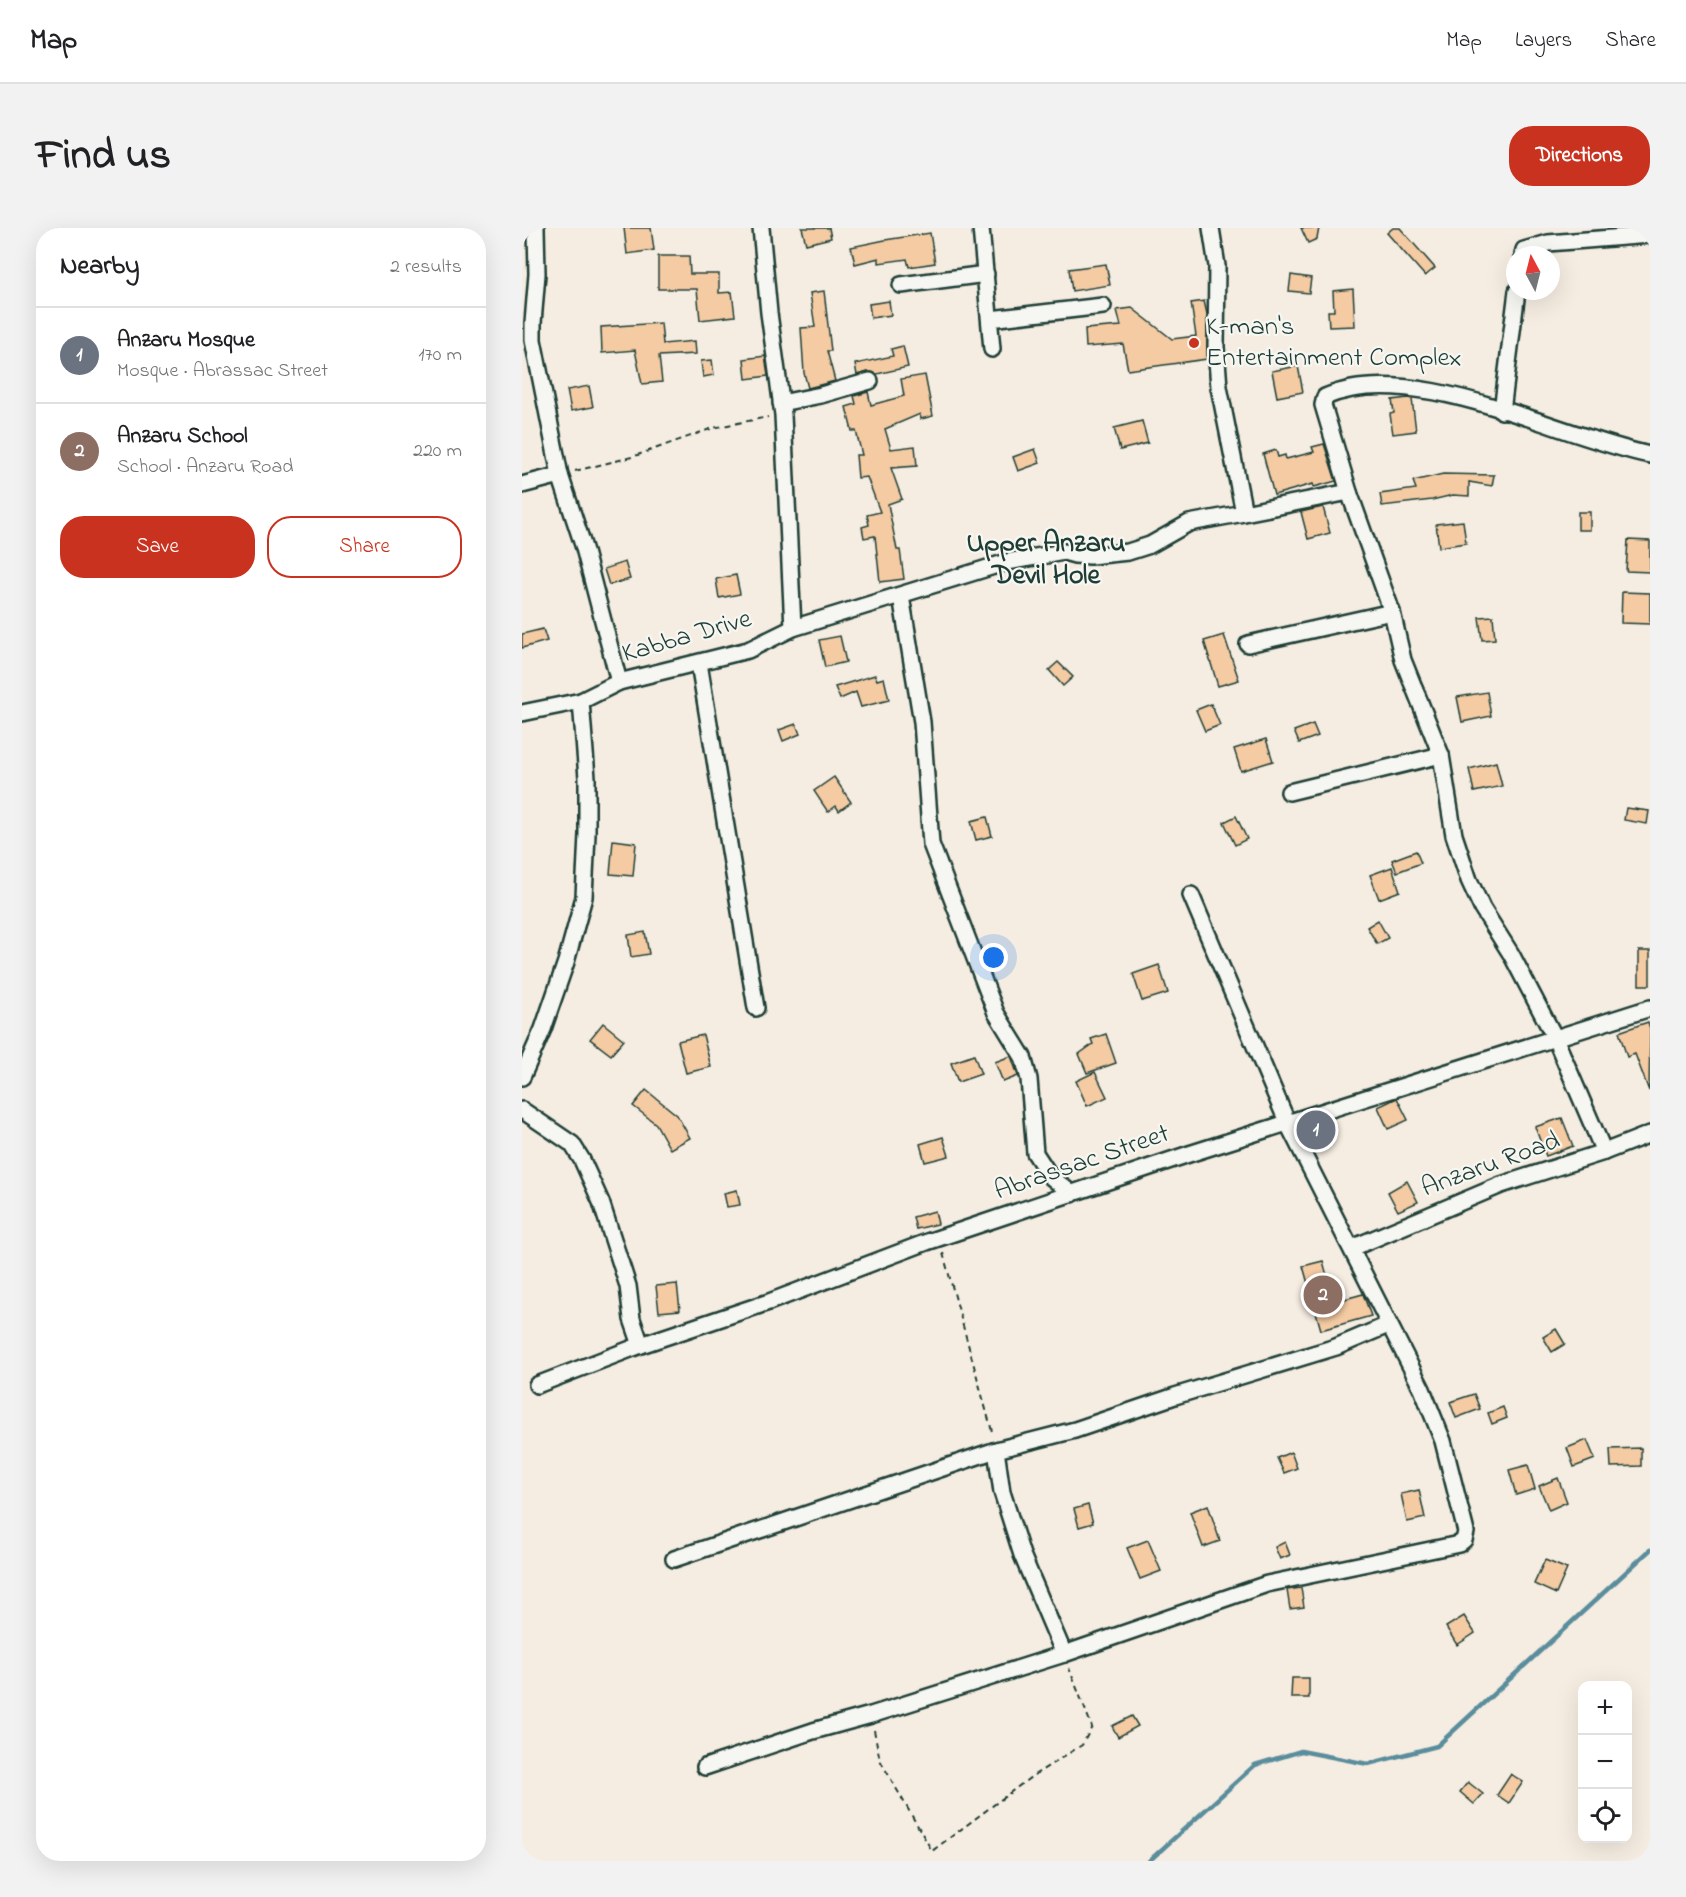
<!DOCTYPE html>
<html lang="en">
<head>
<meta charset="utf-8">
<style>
	body { margin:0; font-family:"Indie Flower",sans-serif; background:#f2f2f2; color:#202124 }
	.controls { position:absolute; right:18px; bottom:18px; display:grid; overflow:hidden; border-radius:12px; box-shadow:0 6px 24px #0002 }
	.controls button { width:54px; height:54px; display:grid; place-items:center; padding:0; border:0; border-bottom:2px solid #e0e0e0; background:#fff; color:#202124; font:30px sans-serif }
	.compass { position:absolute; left:984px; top:18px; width:54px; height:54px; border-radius:50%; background:#fff; box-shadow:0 6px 24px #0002; rotate:353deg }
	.you { position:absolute; left:472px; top:730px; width:21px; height:21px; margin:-15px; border:4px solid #fff; border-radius:50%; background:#1a73e8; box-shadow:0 0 0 9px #1a73e833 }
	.badge { display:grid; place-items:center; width:39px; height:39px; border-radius:50%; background:#c8321e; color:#fff; font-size:20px; font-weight:700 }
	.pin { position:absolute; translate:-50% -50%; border:3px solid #fff; box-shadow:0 2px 6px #0006 }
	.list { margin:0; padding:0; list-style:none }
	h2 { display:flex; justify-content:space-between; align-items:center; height:78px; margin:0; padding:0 24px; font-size:26px }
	h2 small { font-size:20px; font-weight:400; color:#757577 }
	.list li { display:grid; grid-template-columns:39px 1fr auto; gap:18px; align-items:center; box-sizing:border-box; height:96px; padding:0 24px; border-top:2px solid #e0e0e0 }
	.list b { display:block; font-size:22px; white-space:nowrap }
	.list p { margin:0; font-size:20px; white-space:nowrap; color:#757577 }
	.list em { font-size:20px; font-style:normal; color:#757577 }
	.actions { display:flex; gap:12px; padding:18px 24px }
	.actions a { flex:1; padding:14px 0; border:2px solid #c8321e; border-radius:24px; text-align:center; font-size:21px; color:#c8321e }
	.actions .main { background:#c8321e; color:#fff }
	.icon { flex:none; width:33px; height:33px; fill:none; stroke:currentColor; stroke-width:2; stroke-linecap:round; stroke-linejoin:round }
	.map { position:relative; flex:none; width:1128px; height:1633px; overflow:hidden; border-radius:24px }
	header { display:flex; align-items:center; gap:36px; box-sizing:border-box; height:84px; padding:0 30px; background:#fff; border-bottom:2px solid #e0e0e0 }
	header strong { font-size:28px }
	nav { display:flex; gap:33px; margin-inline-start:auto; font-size:21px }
	.intro { display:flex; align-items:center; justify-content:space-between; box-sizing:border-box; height:144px; padding:0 36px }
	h1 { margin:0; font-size:42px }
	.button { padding:15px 27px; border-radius:24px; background:#c8321e; color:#fff; font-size:21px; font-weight:700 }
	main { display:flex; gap:36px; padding:0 36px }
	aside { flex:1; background:#fff; border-radius:24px; box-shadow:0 6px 24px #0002 }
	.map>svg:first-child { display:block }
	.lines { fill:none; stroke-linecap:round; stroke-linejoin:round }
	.stream { stroke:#5a8d9c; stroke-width:4.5 }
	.building { fill:#f4cba3; stroke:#1f3d34; stroke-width:1.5 }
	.minor-casing { stroke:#1f3d34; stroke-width:20 }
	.path { stroke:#1f3d34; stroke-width:2; stroke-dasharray:6 4.5; stroke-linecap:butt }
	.minor { stroke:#f6f6f2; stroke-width:15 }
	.poi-dot { fill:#c8321e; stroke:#f6f6f2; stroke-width:2 }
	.labels { text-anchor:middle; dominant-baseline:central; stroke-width:4.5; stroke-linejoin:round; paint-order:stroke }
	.poi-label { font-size:27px; fill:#1f3d34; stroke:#f6f6f2; text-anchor:start }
	.street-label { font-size:27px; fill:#1f3d34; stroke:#f6f6f2 }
	.neighbourhood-label { font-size:28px; font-weight:bold; fill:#1f3d34; stroke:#f6f6f2 }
</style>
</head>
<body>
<header>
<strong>Map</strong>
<nav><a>Map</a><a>Layers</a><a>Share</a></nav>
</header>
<div class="intro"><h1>Find us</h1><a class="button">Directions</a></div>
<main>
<aside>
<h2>Nearby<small>2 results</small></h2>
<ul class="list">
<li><span class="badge" style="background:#6b7280">1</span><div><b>Anzaru Mosque</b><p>Mosque · Abrassac Street</p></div><em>170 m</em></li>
<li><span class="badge" style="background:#8d6e63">2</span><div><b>Anzaru School</b><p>School · Anzaru Road</p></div><em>220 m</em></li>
</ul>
<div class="actions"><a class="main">Save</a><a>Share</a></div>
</aside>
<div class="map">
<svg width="1128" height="1633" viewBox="0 0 1128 1633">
	<rect width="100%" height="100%" fill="#f6ede2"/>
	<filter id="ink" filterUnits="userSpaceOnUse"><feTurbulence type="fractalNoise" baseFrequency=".0167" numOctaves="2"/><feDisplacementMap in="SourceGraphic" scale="12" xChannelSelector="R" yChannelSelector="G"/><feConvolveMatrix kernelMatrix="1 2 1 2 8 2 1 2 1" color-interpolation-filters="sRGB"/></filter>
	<g filter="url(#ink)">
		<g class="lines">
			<polyline class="stream" points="627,1633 733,1537 779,1523 846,1536 915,1518 1128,1322"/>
		</g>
		<g class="building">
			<polygon points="102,0 129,0 132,22 105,26"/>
			<polygon points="280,0 307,0 309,10 284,16"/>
			<polygon points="779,0 797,0 795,11 786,15"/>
			<polygon points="871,0 878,0 913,40 903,48 865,5"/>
			<polygon points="408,5 413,35 387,39 385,31 357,35 357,30 333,36 329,19 363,12"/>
			<polygon points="136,28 167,28 168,46 197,46 197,65 210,64 213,88 178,92 175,61 136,61"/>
			<polygon points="584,36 588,57 550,63 547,41"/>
			<polygon points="769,47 789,50 787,65 767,63"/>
			<polygon points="831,61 833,98 807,99 806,83 812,83 811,63"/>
			<polygon points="302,63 309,123 305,123 313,153 286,160 282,145 279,100 293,99 288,65"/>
			<polygon points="367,73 369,87 349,90 347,76"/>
			<polygon points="682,73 685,86 685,131 606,142 601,116 564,119 563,101 599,98 595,82 610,80 650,111 674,108 669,75"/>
			<polygon points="139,95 141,116 173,113 174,126 137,128 140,154 120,156 113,122 80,125 79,99"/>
			<polygon points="381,118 386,139 355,146 346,144 335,147 333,136 371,128 369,121"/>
			<polygon points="243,128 246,148 224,151 222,131"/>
			<polygon points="190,132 192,147 181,149 179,133"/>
			<polygon points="776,138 781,164 755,169 750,143"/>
			<polygon points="403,147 411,188 399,191 398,186 363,201 369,221 393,218 395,238 369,240 380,271 366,276 375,322 378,322 382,351 358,354 353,308 342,310 340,299 347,297 345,287 358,284 345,249 336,250 334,227 340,227 334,203 330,203 324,179 334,176 332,168 346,164 349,177 382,168 379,151"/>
			<polygon points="67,158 71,179 49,183 45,162"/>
			<polygon points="886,170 890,171 894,203 871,206 868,186 872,185 870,172"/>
			<polygon points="620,193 626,215 598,222 592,200"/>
			<polygon points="802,216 814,253 792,259 791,256 752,267 741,226 754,222 756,229 763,227 764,231 792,224 790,219"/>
			<polygon points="513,221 518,235 496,243 491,229"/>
			<polygon points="921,246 972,247 970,258 947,254 947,268 931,267 910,272 860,278 858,266 894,261 891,253"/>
			<polygon points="801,279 808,305 786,311 779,284"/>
			<rect x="1056" y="284" width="12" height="18"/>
			<polygon points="941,293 944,315 917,319 914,296"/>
			<polygon points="1106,312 1128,313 1128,344 1104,343"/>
			<polygon points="103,334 108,351 87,357 82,341"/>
			<polygon points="214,347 218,366 197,370 194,351"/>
			<polygon points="1100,364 1128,365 1128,396 1099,395"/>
			<polygon points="971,388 973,411 960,412 957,389"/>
			<polygon points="21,401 25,413 0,420 0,406"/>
			<polygon points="702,407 717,452 696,458 682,413"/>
			<polygon points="318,408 324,434 303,439 297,412"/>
			<polygon points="536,434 551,449 541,458 527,442"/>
			<polygon points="353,447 355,452 362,450 367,472 339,479 334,464 318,471 313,459"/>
			<polygon points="965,464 969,488 940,494 935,469"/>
			<polygon points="689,476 698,497 683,503 674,482"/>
			<polygon points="274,496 278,506 261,513 257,502"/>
			<polygon points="791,496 796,508 777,515 772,503"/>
			<polygon points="744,511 751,533 719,543 712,521"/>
			<polygon points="974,534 980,558 952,564 947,541"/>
			<polygon points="312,549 329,574 317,583 314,578 306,584 292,563"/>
			<polygon points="1104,580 1127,583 1125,596 1102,592"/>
			<polygon points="714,588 725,611 713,617 702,594"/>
			<polygon points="465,589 470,608 454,612 449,593"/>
			<polygon points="91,612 114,615 111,648 88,646"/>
			<polygon points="894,623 899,635 875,644 870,632"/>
			<polygon points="870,639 878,663 857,671 848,647"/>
			<polygon points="856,692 866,710 855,716 845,699"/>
			<polygon points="123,704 127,726 109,729 106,707"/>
			<rect x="1117" y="723" width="11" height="34"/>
			<polygon points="637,737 646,765 620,773 611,746"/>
			<polygon points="1126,794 1128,801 1127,863 1113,826 1105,829 1097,804"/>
			<polygon points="81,795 102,812 89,827 68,811"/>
			<polygon points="584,806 594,835 565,845 557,826 571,816 569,811"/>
			<polygon points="181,807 189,839 164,845 156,813"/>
			<polygon points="452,827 459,846 436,854 429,835"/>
			<polygon points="489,828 496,848 481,854 473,834"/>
			<polygon points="573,844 585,869 565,878 554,853"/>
			<polygon points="124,862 155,887 168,910 148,921 134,896 111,878"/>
			<polygon points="875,870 886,892 866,901 856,879"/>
			<polygon points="1040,890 1051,918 1024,928 1013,899"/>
			<polygon points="421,909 427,928 403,934 398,916"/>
			<polygon points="885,953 896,974 876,983 866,964"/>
			<polygon points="215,962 218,977 205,979 202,965"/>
			<polygon points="413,983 416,996 394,1001 391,989"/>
			<polygon points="801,1033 812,1074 841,1066 849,1088 799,1102 781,1038"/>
			<polygon points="155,1056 158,1082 137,1084 134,1058"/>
			<polygon points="1034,1101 1043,1116 1030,1124 1021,1109"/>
			<polygon points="952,1166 958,1181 934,1190 928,1174"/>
			<polygon points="981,1179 985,1190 970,1196 966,1185"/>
			<polygon points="1065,1212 1073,1231 1052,1239 1045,1220"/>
			<polygon points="1119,1220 1119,1238 1089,1239 1088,1221"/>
			<polygon points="769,1224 775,1240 762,1245 755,1230"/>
			<polygon points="1006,1237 1013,1261 994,1267 987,1242"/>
			<polygon points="1036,1250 1045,1274 1027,1282 1017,1258"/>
			<polygon points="897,1262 903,1290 885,1294 879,1266"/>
			<polygon points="566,1277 571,1295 557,1299 552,1281"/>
			<polygon points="686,1277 698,1313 681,1319 668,1284"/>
			<polygon points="626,1312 639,1343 618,1351 605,1320"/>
			<polygon points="763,1314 768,1327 758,1331 753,1319"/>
			<polygon points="1023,1332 1045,1341 1034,1366 1012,1356"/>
			<polygon points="779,1360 782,1379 768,1381 765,1362"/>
			<polygon points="942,1388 953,1405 935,1417 924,1399"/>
			<polygon points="770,1450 787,1450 787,1470 769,1470"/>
			<polygon points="610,1488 616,1498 596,1509 590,1498"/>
			<polygon points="989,1546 1001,1554 987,1575 975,1567"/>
			<polygon points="946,1554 961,1566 952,1576 938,1564"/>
		</g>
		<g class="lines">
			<defs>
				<g id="minor">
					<polyline points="14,0 15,46 11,95 11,112 38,247 62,320 97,454"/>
					<polyline points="239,0 247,85 261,187 271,400"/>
					<polyline points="459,0 470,121"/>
					<polyline points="689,0 695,38 694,119 697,159 722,285 827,264"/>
					<polyline points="1001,27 1002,22 1026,15 1128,7"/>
					<polyline points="379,57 464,46"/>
					<polyline points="468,91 581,78"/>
					<polyline points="259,175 299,167 348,153"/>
					<polyline points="980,183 995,63"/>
					<polyline points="0,257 38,247"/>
					<polyline points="379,368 400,494 409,616 474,785 501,829 507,851 513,925 528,948 550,966"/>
					<polyline points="726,416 870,384"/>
					<polyline points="177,435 234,780"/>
					<polyline points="0,485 59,473"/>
					<polyline points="767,564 919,527"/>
					<polyline points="0,849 21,801 44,734 62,669 65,606 65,550 59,473 97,454 226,422 271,400 485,334 542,324 553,327 568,328 606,324 628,317 667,295 722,285"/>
					<polyline points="0,882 50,916 60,932 79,974 106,1058 110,1091 119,1117"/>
					<path d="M1082,924L1033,810L989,726L960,680L947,652L932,607L919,527L881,432L870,384L827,264L801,177L803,169C891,130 1037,209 1128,227"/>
					<polyline points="830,1020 979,957 1082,924 1128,906"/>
					<polyline points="15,1157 119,1117 247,1074 405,1014 667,926 1128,780"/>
					<polyline points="152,1331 474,1222"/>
					<polyline points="542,1426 500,1327 480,1264 474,1222 553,1202 653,1168 814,1119 866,1097"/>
					<polyline points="183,1539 291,1503 349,1487 542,1426 745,1356 937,1316 942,1312 944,1304 921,1213 900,1161 766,896 669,667"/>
				</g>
			</defs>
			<use href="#minor" class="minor-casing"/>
			<g class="path">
				<polyline points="53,243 110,229 191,200 246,189"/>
				<polyline points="421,1025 471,1207"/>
				<polyline points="352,1502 358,1532 410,1623 509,1549 560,1517 570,1499 547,1440"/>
			</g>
			<use href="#minor" class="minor"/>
		</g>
	</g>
	<circle class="poi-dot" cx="672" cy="115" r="6"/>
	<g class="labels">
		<g class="poi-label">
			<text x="684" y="99">K-man's<tspan x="684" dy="31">Entertainment Complex</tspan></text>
		</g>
		<g class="street-label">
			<text transform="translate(165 409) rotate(-16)">Kabba Drive</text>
			<text transform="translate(560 935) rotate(-19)">Abrassac Street</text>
			<text transform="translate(969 937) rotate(-20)">Anzaru Road</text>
		</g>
		<g class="neighbourhood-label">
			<text x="524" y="316">Upper Anzaru<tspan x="524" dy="32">Devil Hole</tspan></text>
		</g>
	</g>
</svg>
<div class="controls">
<button>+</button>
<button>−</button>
<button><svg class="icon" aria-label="locate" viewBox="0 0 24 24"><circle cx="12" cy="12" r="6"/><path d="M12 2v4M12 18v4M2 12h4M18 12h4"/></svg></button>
</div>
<svg class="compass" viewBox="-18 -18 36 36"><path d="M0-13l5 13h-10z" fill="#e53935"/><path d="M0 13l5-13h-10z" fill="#757577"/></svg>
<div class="you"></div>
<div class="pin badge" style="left:794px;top:902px;background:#6b7280">1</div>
<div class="pin badge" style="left:801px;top:1067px;background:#8d6e63">2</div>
</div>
</main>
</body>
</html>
